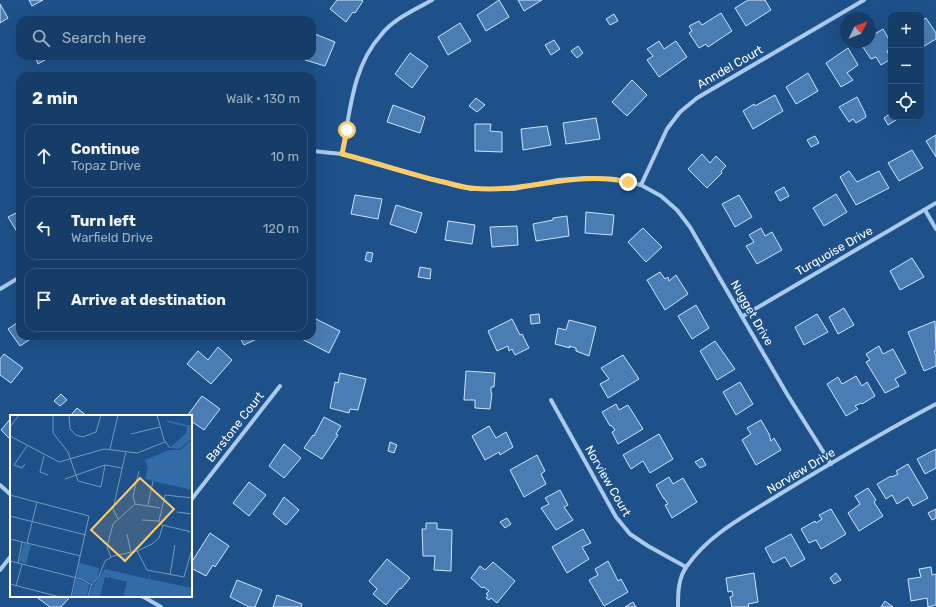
<!DOCTYPE html>
<html lang="en">
<head>
<meta charset="utf-8">
<style>
	body { margin:0; font-family:Rubik,sans-serif; background:#234871; color:#f1f3f6 }
	.controls { position:absolute; right:12px; top:12px; display:grid; overflow:hidden; border-radius:8px; box-shadow:0 4px 16px #0002 }
	.controls button { width:36px; height:36px; display:grid; place-items:center; padding:0; border:0; border-bottom:1px solid #35567c; background:#163d68; color:#f1f3f6; font:20px sans-serif }
	.compass { position:absolute; left:840px; top:12px; width:36px; height:36px; border-radius:50%; background:#163d68; box-shadow:0 4px 16px #0002; rotate:47deg }
	.stop { position:absolute; width:12px; height:12px; margin:-9px; border:3px solid #fbcc69; border-radius:50%; background:#fff }
	.stop.end { background:#fbcc69; border-color:#fff; box-shadow:0 1px 4px #0008 }
	.list { margin:0; padding:0; list-style:none }
	h2 { display:flex; justify-content:space-between; align-items:center; height:52px; margin:0; padding:0 16px; font-size:17px }
	h2 small { font-size:13px; font-weight:400; color:#9eaec0 }
	.list li { display:grid; grid-template-columns:26px 1fr auto; gap:12px; align-items:center; box-sizing:border-box; height:64px; margin:0 8px 8px; padding:0 8px; border:1px solid #35567c; border-radius:12px }
	.list b { display:block; font-size:15px; white-space:nowrap }
	.list p { margin:0; font-size:13px; white-space:nowrap; color:#9eaec0 }
	.list em { font-size:13px; font-style:normal; color:#9eaec0 }
	.icon { flex:none; width:22px; height:22px; fill:none; stroke:currentColor; stroke-width:2; stroke-linecap:round; stroke-linejoin:round }
	.map { position:relative; flex:none; width:936px; height:607px; overflow:hidden }
	.search { position:absolute; background:#163d68; box-shadow:0 4px 16px #0002; left:16px; top:16px; width:300px; height:44px; display:flex; align-items:center; gap:10px; box-sizing:border-box; padding:0 14px; border-radius:12px; color:#9eaec0; font-size:15px }
	.panel { position:absolute; background:#163d68; box-shadow:0 4px 16px #0002; left:16px; top:72px; width:300px; height:268px; border-radius:12px }
	.map>svg:first-child { display:block }
	.building { fill:#4a7db4; stroke:#cfe3f9 }
	.lines { fill:none; stroke-linecap:round; stroke-linejoin:round }
	.street { stroke:#aacaec; stroke-width:4 }
	.route { stroke:#fbcc69; stroke-width:5 }
	.labels { text-anchor:middle; dominant-baseline:central; stroke-width:3.5; stroke-linejoin:round; paint-order:stroke }
	.street-label { font-size:12px; fill:#fff; stroke:#1e518a }
	.inset-river { fill:none; stroke:#446992; stroke-width:2 }
	.inset-road { fill:none; stroke:#7897b9; stroke-width:1 }
	.view { fill:#fbcc69; fill-opacity:0.15; stroke:#fbcc69; stroke-width:2 }
	.inset-edge { fill:none; stroke:#fff; stroke-width:2 }
</style>
</head>
<body>
<div class="map">
<svg width="936" height="607" viewBox="0 0 936 607">
	<rect width="100%" height="100%" fill="#1e518a"/>
	<g class="building">
		<polygon points="29,0 43,0 32,6"/>
		<polygon points="337,0 361,0 363,1 355,13 353,12 346,22 330,9"/>
		<polygon points="499,0 509,17 486,31 477,15"/>
		<polygon points="518,0 542,0 524,11"/>
		<polygon points="748,0 765,0 771,10 746,26 735,8"/>
		<polygon points="0,4 8,18 0,23"/>
		<polygon points="721,13 732,31 708,47 706,44 699,48 689,33 692,31 689,26 699,21 702,25"/>
		<polygon points="614,14 618,21 610,25 606,19"/>
		<polygon points="926,18 936,33 936,39 921,48 921,21"/>
		<polygon points="460,23 471,41 448,55 438,37"/>
		<polygon points="883,29 891,43 891,49 887,51 891,59 881,65 876,57 871,59 860,43 870,42 870,37"/>
		<polygon points="315,34 335,42 325,66 305,60 306,56 312,56 312,41"/>
		<polygon points="554,40 560,49 551,55 545,45"/>
		<polygon points="659,41 664,49 676,41 687,57 659,77 647,60 653,56 647,49"/>
		<polygon points="578,46 583,53 577,58 571,51"/>
		<polygon points="848,48 858,65 847,73 853,80 841,87 826,63"/>
		<polygon points="410,53 428,66 412,88 395,74"/>
		<polygon points="35,56 43,56 45,60 38,64"/>
		<polygon points="808,73 818,91 796,104 786,87"/>
		<polygon points="632,80 647,95 627,116 612,102"/>
		<polygon points="775,95 783,111 753,129 743,111 754,104 755,106"/>
		<polygon points="857,97 865,113 866,117 856,123 853,119 849,122 839,107"/>
		<polygon points="476,98 485,105 477,112 469,106"/>
		<polygon points="393,105 425,117 420,133 387,122"/>
		<polygon points="891,113 891,117 894,117 896,120 888,125 884,118"/>
		<polygon points="596,118 600,139 566,144 563,123"/>
		<polygon points="475,124 491,124 490,131 502,132 502,152 475,151"/>
		<polygon points="547,126 551,145 523,150 521,129"/>
		<polygon points="936,135 936,157 926,141"/>
		<polygon points="815,136 819,143 811,147 807,140"/>
		<polygon points="912,150 923,168 899,181 888,163"/>
		<polygon points="702,154 710,163 716,156 726,166 721,171 722,173 707,188 688,169"/>
		<polygon points="849,171 857,182 879,171 889,188 856,205 840,177"/>
		<polygon points="784,187 789,196 780,201 775,192"/>
		<polygon points="836,194 847,212 824,226 813,208"/>
		<polygon points="355,195 382,199 378,219 351,214"/>
		<polygon points="739,195 752,217 735,227 722,204"/>
		<polygon points="396,205 422,213 416,233 390,224"/>
		<polygon points="20,211 20,234 19,235 8,217"/>
		<polygon points="586,212 614,215 612,235 585,233"/>
		<polygon points="567,216 569,236 536,241 533,224 553,220 553,218"/>
		<polygon points="448,221 475,225 472,244 445,240"/>
		<polygon points="517,226 518,245 492,247 490,227"/>
		<polygon points="643,228 662,247 646,262 628,242"/>
		<polygon points="761,228 765,236 772,232 782,250 757,264 746,246 754,242 749,235"/>
		<polygon points="367,252 373,253 371,262 365,260"/>
		<polygon points="912,258 924,277 900,290 890,271"/>
		<polygon points="420,267 431,269 430,279 418,277"/>
		<polygon points="660,272 665,279 668,277 669,281 676,275 688,294 665,310 647,280"/>
		<polygon points="696,305 709,328 692,339 678,316"/>
		<polygon points="844,308 854,325 838,334 829,317"/>
		<polygon points="539,314 540,323 531,324 530,315"/>
		<polygon points="817,314 828,332 804,345 795,327"/>
		<polygon points="312,317 340,331 329,353 296,336 312,336"/>
		<polygon points="512,319 520,335 522,334 529,348 515,355 512,349 509,351 508,346 497,351 488,331"/>
		<polygon points="569,320 596,327 589,356 576,351 576,348 569,346 570,348 555,344 558,328 566,330"/>
		<polygon points="20,321 20,336 35,336 20,346 8,329"/>
		<polygon points="935,321 936,351 934,351 936,356 936,366 924,371 908,332"/>
		<polygon points="239,336 263,336 244,345"/>
		<polygon points="715,341 735,369 717,380 700,351"/>
		<polygon points="879,346 883,354 893,349 906,373 895,379 899,386 885,393 866,362 870,360 866,354"/>
		<polygon points="218,347 232,360 211,384 187,364 198,351 208,360"/>
		<polygon points="4,354 23,368 11,383 0,375 0,359"/>
		<polygon points="623,355 639,379 608,398 600,384 609,379 601,368"/>
		<polygon points="466,371 495,373 494,387 491,387 491,393 492,393 490,409 475,408 475,400 464,400"/>
		<polygon points="340,373 366,379 358,410 350,409 349,413 330,408 335,382 338,383"/>
		<polygon points="856,376 862,386 867,382 875,396 862,404 861,403 855,406 858,409 846,416 827,384 838,377 842,384"/>
		<polygon points="740,382 753,404 736,415 723,392"/>
		<polygon points="61,394 67,400 60,406 54,401"/>
		<polygon points="202,396 220,409 204,430 191,421 191,416 187,416"/>
		<polygon points="616,404 619,410 628,405 643,429 618,444 612,432 615,430 611,425 610,426 602,412"/>
		<polygon points="77,408 87,416 70,416"/>
		<polygon points="324,417 341,426 336,434 338,435 322,459 304,448 313,435 314,436"/>
		<polygon points="11,418 11,440 1,430"/>
		<polygon points="761,420 769,434 771,441 774,438 781,450 756,465 742,440 751,434 747,428"/>
		<polygon points="489,426 496,438 506,432 513,447 500,455 499,452 485,460 472,436"/>
		<polygon points="659,434 673,459 650,473 643,461 631,469 623,455"/>
		<polygon points="390,442 397,445 394,453 388,451"/>
		<polygon points="284,444 301,458 284,478 269,466"/>
		<polygon points="936,449 936,468 925,474 917,459"/>
		<polygon points="537,455 545,471 541,474 546,484 524,497 510,470"/>
		<polygon points="702,458 706,465 700,468 695,462"/>
		<polygon points="908,464 928,498 913,506 908,497 897,504 892,495 886,499 877,484 891,476 892,477 898,474 896,471"/>
		<polygon points="669,477 673,484 683,478 697,502 672,518 665,505 668,504 664,498 664,499 656,485"/>
		<polygon points="249,482 266,495 249,516 233,503"/>
		<polygon points="868,488 876,500 874,502 883,516 859,531 848,513 860,504 855,496"/>
		<polygon points="560,490 568,505 564,507 573,520 556,530 541,508 549,504 545,498"/>
		<polygon points="284,497 299,510 286,525 273,514"/>
		<polygon points="831,509 846,534 821,549 816,540 809,543 801,529 815,521 816,523 822,519 819,515"/>
		<polygon points="936,509 936,518 932,520 928,513"/>
		<polygon points="507,518 511,524 505,528 500,522"/>
		<polygon points="426,523 437,523 437,529 452,530 451,571 434,570 435,556 423,556 422,529 426,529"/>
		<polygon points="583,529 591,543 582,547 589,559 567,573 552,547"/>
		<polygon points="210,533 229,546 215,567 213,565 206,576 191,568 191,563"/>
		<polygon points="791,534 805,559 791,567 785,557 773,563 765,548"/>
		<polygon points="387,559 410,578 401,589 400,588 386,605 373,594 377,589 369,581"/>
		<polygon points="608,561 618,581 621,579 628,592 604,606 589,580 598,575 595,569"/>
		<polygon points="493,562 515,581 497,603 491,598 489,600 486,598 488,595 486,594 489,591 484,587 482,588 471,578 480,566 485,570"/>
		<polygon points="931,567 932,575 936,574 936,605 928,607 927,598 911,601 908,579 921,577 919,569"/>
		<polygon points="754,573 758,602 748,604 749,607 732,607 730,597 733,596 732,591 728,592 726,578"/>
		<polygon points="836,573 841,580 834,584 830,578"/>
		<polygon points="237,580 262,590 255,607 249,607 230,597"/>
		<polygon points="277,595 302,604 301,607 273,607"/>
		<polygon points="35,596 66,596 69,598 61,607 50,607"/>
		<polygon points="885,601 893,607 881,607"/>
		<polygon points="633,602 636,607 625,607"/>
	</g>
	<g class="lines">
		<g class="street">
			<polyline points="312,151 342,154 427,178 471,189 514,189 558,180 585,178 614,179 641,185 661,196 677,210 690,227 787,394 831,464"/>
			<path d="M342,154C350,113 352,67 381,35C393,19 415,10 432,0"/>
			<polyline points="641,185 667,129 680,112 697,98 864,0"/>
			<polyline points="925,210 936,229"/>
			<polyline points="0,289 20,277"/>
			<polyline points="743,316 936,203"/>
			<polyline points="551,400 616,517 630,534 648,546 686,567"/>
			<polyline points="0,485 11,495"/>
			<polyline points="191,500 280,386"/>
			<polyline points="0,570 11,556"/>
			<polyline points="142,596 161,607"/>
			<path d="M678,607C678,593 678,578 687,566C710,533 747,515 780,494C831,463 883,432 936,404"/>
		</g>
	</g>
	<g class="lines">
		<path class="route" d="M347,130L342,154C374,162 406,173 439,181C449,183 460,187 471,188C525,194 573,170 628,182"/>
	</g>
	<g class="labels">
		<g class="street-label">
			<text transform="translate(730 67) rotate(-30)">Anndel Court</text>
			<text transform="translate(834 251) rotate(-30)">Turquoise Drive</text>
			<text transform="translate(752 313) rotate(60)">Nugget Drive</text>
			<text transform="translate(235 427) rotate(-52)">Barstone Court</text>
			<text transform="translate(801 471) rotate(-31)">Norview Drive</text>
			<text transform="translate(608 481) rotate(60)">Norview Court</text>
		</g>
	</g>
	<g transform="translate(10 415)">
		<rect width="182" height="182" fill="#1e518a"/>
		<path d="M157,5L182,11V24L169,34L160,33L176,18L177,12L157,7ZM182,25V75L135,64L138,52L135,45L159,35H170ZM14,128L21,130L16,149L9,146ZM69,148L89,153L87,163L82,168L67,162ZM95,154L138,164L141,157L139,164L182,173V182H113L117,167L101,163L98,158L100,163L95,162L90,182H79L82,173ZM66,164L79,169L77,182H62Z" fill="#316ba8"/>
		<path class="inset-river" d="M137,50L182,54"/>
		<path class="inset-road" d="M43,0V18L58,37L68,66L91,72M59,0L60,14L66,20L73,22L86,17L91,0M147,0L154,25L160,33M0,12L9,0M121,19L150,12M0,21L49,47L94,34L127,38L155,27M100,34L108,0M34,41L30,57L38,60M15,49L12,53L4,50L17,31M55,64L95,50L112,53M91,72L95,50M0,80L79,101L61,182M125,89L123,81L129,56M125,89L150,93M138,90L143,66M167,97L182,99M0,101L76,120M108,104L103,94L116,36M132,105L149,106M149,106L155,80L182,83M149,106L152,110L182,117M117,119L121,138M0,124L71,141M17,128L27,87M127,136L137,155L174,162M101,142L97,132L103,109L125,89M0,146L71,164L82,170M8,148L12,127M160,160L165,130M174,162L182,134M0,169L50,182M6,171L12,149M78,182L81,171L89,161L95,146L103,141L127,136L142,129L149,123L153,110"/>
		<path class="view" d="M130,63L164,94L115,146L81,115Z"/>
		<rect width="182" height="182" class="inset-edge"/>
	</g>
</svg>
<div class="controls">
<button>+</button>
<button>−</button>
<button><svg class="icon" aria-label="locate" viewBox="0 0 24 24"><circle cx="12" cy="12" r="6"/><path d="M12 2v4M12 18v4M2 12h4M18 12h4"/></svg></button>
</div>
<svg class="compass" viewBox="-18 -18 36 36"><path d="M0-13l5 13h-10z" fill="#e53935"/><path d="M0 13l5-13h-10z" fill="#9eaec0"/></svg>
<div class="stop" style="left:347px;top:130px"></div>
<div class="stop end" style="left:628px;top:182px"></div>
<div class="search"><svg class="icon" aria-label="search" viewBox="0 0 24 24"><circle cx="10" cy="10" r="6"/><path d="M15 15l6 6"/></svg>Search here</div>
<section class="panel">
<h2>2 min<small>Walk · 130 m</small></h2>
<ul class="list">
<li><svg class="icon" aria-label="ahead" viewBox="0 0 24 24"><path d="M12 20V5M6 11l6-6 6 6"/></svg><div><b>Continue</b><p>Topaz Drive</p></div><em>10 m</em></li>
<li><svg class="icon" aria-label="left" viewBox="0 0 24 24"><path d="M17 20v-9H6M10 6l-5 5 5 5"/></svg><div><b>Turn left</b><p>Warfield Drive</p></div><em>120 m</em></li>
<li><svg class="icon" aria-label="arrive" viewBox="0 0 24 24"><path d="M6 21V4h12l-3 4 3 4H6"/></svg><div><b>Arrive at destination</b></div></li>
</ul>
</section>
</div>
</body>
</html>
